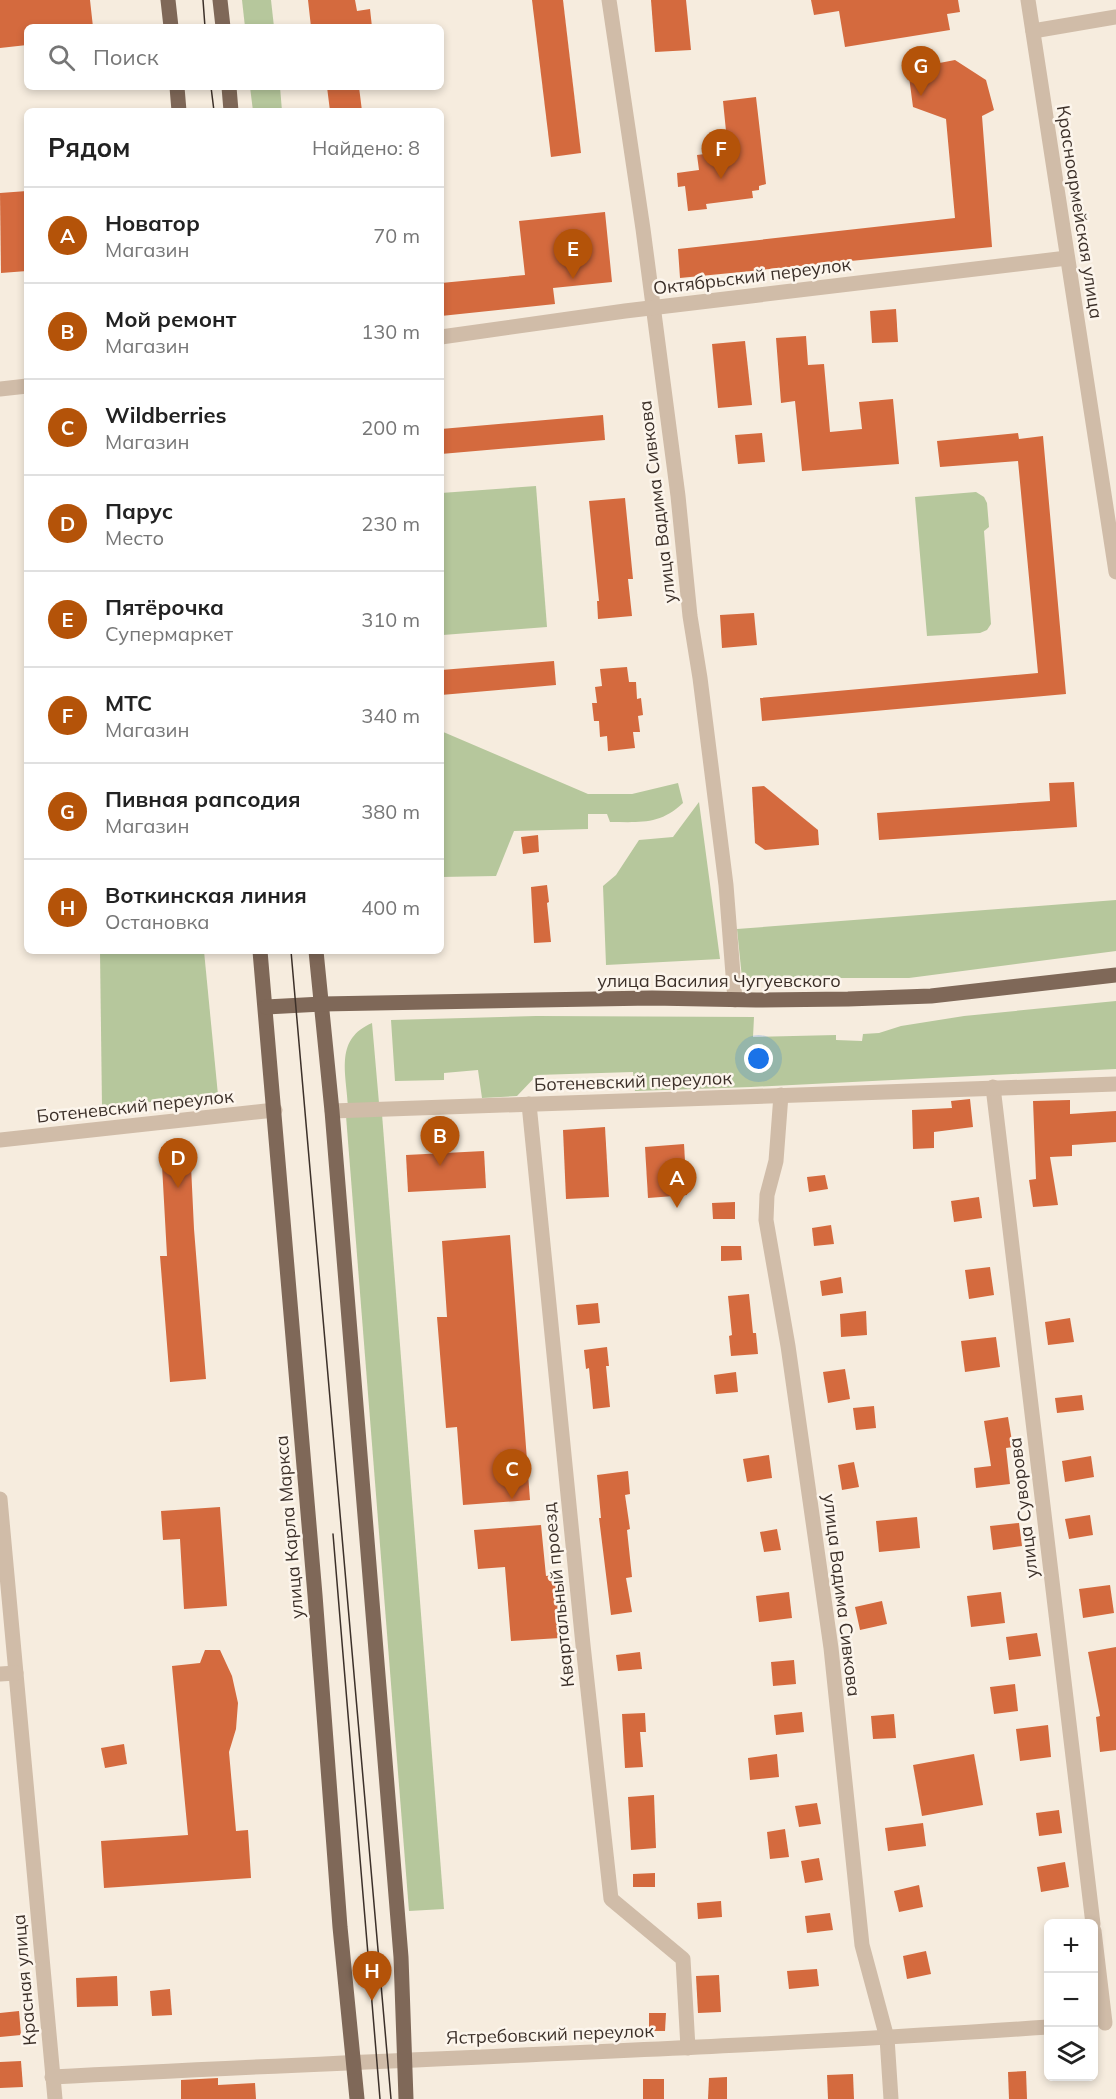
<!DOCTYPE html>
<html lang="ru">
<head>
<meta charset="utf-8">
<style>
	body { margin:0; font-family:Mulish,sans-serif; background:#f2f2f2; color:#222 }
	.controls { position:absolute; right:18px; bottom:18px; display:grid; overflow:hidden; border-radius:9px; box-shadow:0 3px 9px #0003 }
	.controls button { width:54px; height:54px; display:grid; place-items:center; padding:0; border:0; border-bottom:2px solid #e0e0e0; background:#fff; color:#222; font:30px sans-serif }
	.you { position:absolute; left:759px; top:1059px; width:21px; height:21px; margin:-15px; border:4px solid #fff; border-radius:50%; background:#1a73e8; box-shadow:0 0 0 9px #1a73e833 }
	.badge { display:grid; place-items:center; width:39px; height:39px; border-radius:50%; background:#b45309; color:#fff; font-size:20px; font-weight:700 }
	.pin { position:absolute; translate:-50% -50px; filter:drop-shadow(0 2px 3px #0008) }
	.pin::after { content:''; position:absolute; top:32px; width:21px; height:18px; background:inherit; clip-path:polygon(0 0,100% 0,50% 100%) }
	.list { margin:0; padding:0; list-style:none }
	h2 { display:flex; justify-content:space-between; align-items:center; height:78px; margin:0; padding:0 24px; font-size:26px }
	h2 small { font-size:20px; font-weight:400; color:#767676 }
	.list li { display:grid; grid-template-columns:39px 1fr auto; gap:18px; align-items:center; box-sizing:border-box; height:96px; padding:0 24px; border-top:2px solid #e0e0e0 }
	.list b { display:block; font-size:22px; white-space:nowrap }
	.list p { margin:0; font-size:20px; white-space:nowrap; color:#767676 }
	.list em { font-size:20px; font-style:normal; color:#767676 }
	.icon { flex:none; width:33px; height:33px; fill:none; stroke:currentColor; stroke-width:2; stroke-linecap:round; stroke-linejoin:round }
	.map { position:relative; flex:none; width:1116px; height:2099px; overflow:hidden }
	.search { position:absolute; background:#fff; box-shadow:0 3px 9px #0003; left:24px; top:24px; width:420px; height:66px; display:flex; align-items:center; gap:15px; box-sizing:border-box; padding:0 21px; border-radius:9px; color:#767676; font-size:22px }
	.panel { position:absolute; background:#fff; box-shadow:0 3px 9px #0003; left:24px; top:108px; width:420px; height:846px; border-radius:9px }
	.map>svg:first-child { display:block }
	.green { fill:#b6c79c }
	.building { fill:#d46a3e }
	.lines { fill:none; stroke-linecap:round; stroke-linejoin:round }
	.minor { stroke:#d0bca8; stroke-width:15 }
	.tertiary { stroke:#d0bca8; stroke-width:15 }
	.primary { stroke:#7f6858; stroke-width:15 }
	.tram { stroke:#3c3029; stroke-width:1.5 }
	.labels { text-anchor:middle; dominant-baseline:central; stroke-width:5; stroke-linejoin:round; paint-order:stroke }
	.street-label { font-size:18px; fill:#3c3029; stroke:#fcf5ec }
</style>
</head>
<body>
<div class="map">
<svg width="1116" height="2099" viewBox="0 0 1116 2099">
	<rect width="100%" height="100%" fill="#f6ecde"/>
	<g class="green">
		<polygon points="242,0 271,0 274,27 245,27"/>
		<polygon points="250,87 280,87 282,111 253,111"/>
		<polygon points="536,486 547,627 443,635 441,606 441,493"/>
		<polygon points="976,492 984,497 987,503 989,527 984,531 991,624 987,630 980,633 927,636 915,497"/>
		<path d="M441,731L588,794H632L678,783L683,803C660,825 640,822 610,822L607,814H588V829L514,831L496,876L441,877Z"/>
		<polygon points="699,802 720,959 606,965 603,886 616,875 639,840 673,837"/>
		<polygon points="1116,900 1116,951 909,978 742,978 737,929"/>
		<polygon points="100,951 204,951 218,1095 102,1107"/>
		<polygon points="1116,1001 1116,1069 751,1087 635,1091 633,1072 537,1075 517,1096 482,1098 478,1070 444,1073 444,1080 395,1081 391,1020 536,1016 754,1017 753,1037 836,1035 836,1040 862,1041 863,1034 879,1033 901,1026 964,1016"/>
		<path d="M372,1023L379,1103L348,1105C346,1071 335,1039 372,1023Z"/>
		<polygon points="382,1114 444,1909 409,1911 346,1116"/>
	</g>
	<g class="building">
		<polygon points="0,0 90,0 93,27 27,27 27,45 0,48"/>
		<polygon points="308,0 355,0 357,11 370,9 372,27 311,27"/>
		<polygon points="532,0 563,0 581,153 551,157"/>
		<polygon points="651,0 686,0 691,50 655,52"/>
		<polygon points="811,0 958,0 960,12 947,14 950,30 845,47 839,11 814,15"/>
		<polygon points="955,60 986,80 994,110 982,116 992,247 680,278 678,249 955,218 946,119 913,107 908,69"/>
		<polygon points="327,87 359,87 362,111 330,111"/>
		<polygon points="756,97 766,184 759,186 759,190 752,191 753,198 706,204 707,209 688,211 685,186 678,187 677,173 699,170 697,155 728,151 723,101"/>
		<polygon points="27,191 27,271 1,273 0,193"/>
		<polygon points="605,212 612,282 553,288 555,304 441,316 441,283 525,275 519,221"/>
		<polygon points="896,309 898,342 872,343 870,311"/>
		<polygon points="806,336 808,365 824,364 830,432 862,429 859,402 893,399 899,464 802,471 795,401 781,403 776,338"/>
		<polygon points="745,341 752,405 718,408 712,344"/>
		<polygon points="603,415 605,440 441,454 441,429"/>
		<polygon points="762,433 765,462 738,464 735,435"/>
		<polygon points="1018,433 1019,439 1043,436 1066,694 762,721 760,698 1038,673 1018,461 940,467 937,441"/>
		<polygon points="625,498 633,579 628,579 632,616 598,619 597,601 599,601 589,501"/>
		<polygon points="754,613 757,645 722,648 720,615"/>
		<polygon points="554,661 556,685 441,695 441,670"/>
		<polygon points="627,667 629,682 636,682 637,699 641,698 643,715 638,716 640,732 633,732 635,748 608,751 607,736 600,737 599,721 594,721 592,703 597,703 595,687 602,686 600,669"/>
		<polygon points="1074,782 1077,827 879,840 877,813 1050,801 1049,783"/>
		<polygon points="764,786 818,830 819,845 765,850 755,843 752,787"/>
		<polygon points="538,835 539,852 523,854 521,837"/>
		<polygon points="547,885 549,902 547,903 551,942 534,943 531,887"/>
		<polygon points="970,1099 973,1127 934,1132 934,1148 913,1149 912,1110 952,1108 951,1101"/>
		<polygon points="1070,1100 1070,1114 1116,1111 1116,1142 1072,1145 1072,1156 1050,1157 1058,1205 1033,1207 1029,1180 1036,1179 1033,1101"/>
		<polygon points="605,1127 609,1197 566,1199 563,1130"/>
		<polygon points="684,1144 687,1195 648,1198 645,1147"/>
		<polygon points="190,1145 194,1229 206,1379 170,1382 160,1256 167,1256 161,1147"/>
		<polygon points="484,1151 486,1188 408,1192 406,1155"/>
		<polygon points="825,1175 828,1189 809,1192 807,1177"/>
		<polygon points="979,1197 982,1218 954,1222 951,1201"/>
		<polygon points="735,1202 735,1219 713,1219 712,1203"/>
		<polygon points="831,1225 834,1244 814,1246 812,1228"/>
		<polygon points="510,1235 530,1500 463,1505 457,1427 446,1428 437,1317 447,1317 442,1241"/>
		<polygon points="721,1246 741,1246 742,1260 721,1261"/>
		<polygon points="990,1267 994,1295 969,1299 965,1270"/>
		<polygon points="841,1277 843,1293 822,1296 820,1281"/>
		<polygon points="749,1294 753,1333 756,1333 758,1354 731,1356 729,1336 732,1335 728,1296"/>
		<polygon points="598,1303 600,1323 578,1325 576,1305"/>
		<polygon points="866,1311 867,1335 841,1337 840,1314"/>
		<polygon points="1070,1318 1074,1342 1048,1345 1045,1322"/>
		<polygon points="996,1337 1000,1367 965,1372 961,1341"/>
		<polygon points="607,1347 609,1366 606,1366 610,1407 593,1409 589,1368 586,1369 584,1350"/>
		<polygon points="845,1369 850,1399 828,1403 823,1372"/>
		<polygon points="736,1372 738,1392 716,1394 714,1375"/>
		<polygon points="1082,1395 1084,1410 1057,1413 1055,1398"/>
		<polygon points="874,1406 876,1428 856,1430 853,1408"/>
		<polygon points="1008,1417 1013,1447 1006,1448 1010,1484 976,1488 974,1468 991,1466 984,1421"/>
		<polygon points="769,1455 772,1478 747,1482 743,1459"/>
		<polygon points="1091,1456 1094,1477 1065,1482 1062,1461"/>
		<polygon points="854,1462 859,1487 842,1490 838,1465"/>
		<polygon points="628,1471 630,1494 625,1495 630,1529 627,1530 632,1577 626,1578 632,1612 611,1615 599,1518 601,1518 597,1475"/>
		<polygon points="220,1507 227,1606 184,1609 180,1539 163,1540 161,1511"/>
		<polygon points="1090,1515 1093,1535 1069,1539 1065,1519"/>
		<polygon points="917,1517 920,1548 879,1552 876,1521"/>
		<polygon points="1019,1523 1022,1546 993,1550 990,1526"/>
		<polygon points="541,1525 546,1576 555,1575 560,1638 511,1641 505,1567 478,1569 474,1530"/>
		<polygon points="777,1529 781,1550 764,1552 760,1532"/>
		<polygon points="1110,1585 1114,1613 1083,1618 1079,1589"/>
		<polygon points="789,1592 792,1618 759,1622 756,1596"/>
		<polygon points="1001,1592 1005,1623 971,1627 967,1596"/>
		<polygon points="882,1601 887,1624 860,1630 855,1607"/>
		<polygon points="1037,1633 1041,1656 1009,1660 1006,1637"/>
		<polygon points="1116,1647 1116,1750 1100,1752 1096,1717 1100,1716 1088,1652"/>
		<polygon points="205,1650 220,1650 232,1676 238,1703 236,1729 229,1752 236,1831 248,1830 251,1878 104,1888 101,1841 188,1835 172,1666 200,1663"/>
		<polygon points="640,1652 642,1669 618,1671 616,1655"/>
		<polygon points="794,1660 796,1684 773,1686 771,1662"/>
		<polygon points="1015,1684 1018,1711 994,1714 990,1687"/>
		<polygon points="802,1712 804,1732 776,1735 774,1715"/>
		<polygon points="645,1713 646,1732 640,1732 643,1767 625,1768 622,1714"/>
		<polygon points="894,1714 896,1738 873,1739 871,1716"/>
		<polygon points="1048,1725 1051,1757 1020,1761 1016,1729"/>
		<polygon points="124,1744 127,1764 105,1768 101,1748"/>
		<polygon points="777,1754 779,1777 750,1780 748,1758"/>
		<polygon points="974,1754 983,1805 922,1816 913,1765"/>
		<polygon points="654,1795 656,1848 631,1850 628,1797"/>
		<polygon points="817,1803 821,1824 799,1827 795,1806"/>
		<polygon points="1059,1810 1062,1833 1039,1836 1036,1813"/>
		<polygon points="923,1823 926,1846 888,1851 885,1828"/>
		<polygon points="785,1829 789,1857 770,1859 767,1832"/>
		<polygon points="819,1858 823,1880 805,1883 801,1861"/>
		<polygon points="1065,1862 1069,1887 1041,1892 1037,1867"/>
		<polygon points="655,1873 655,1887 633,1887 633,1874"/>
		<polygon points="919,1885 923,1907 899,1912 894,1891"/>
		<polygon points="721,1901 722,1917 698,1919 697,1903"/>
		<polygon points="830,1913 833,1930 807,1933 805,1916"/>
		<polygon points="926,1951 931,1974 907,1979 903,1956"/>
		<polygon points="817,1969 819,1986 789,1989 787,1971"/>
		<polygon points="719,1975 721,2012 698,2013 696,1976"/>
		<polygon points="117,1976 118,2006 77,2007 76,1978"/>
		<polygon points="170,1989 172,2015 152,2016 150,1991"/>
		<polygon points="19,2011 21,2035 0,2037 0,2013"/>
		<polygon points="649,2013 666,2013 665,2031 649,2031"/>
		<polygon points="21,2061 23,2087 0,2088 0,2062"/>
		<polygon points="1026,2071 1027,2099 1009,2099 1008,2072"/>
		<polygon points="853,2074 854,2099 828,2099 827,2075"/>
		<polygon points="727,2077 727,2099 708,2099 709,2078"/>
		<polygon points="218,2078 218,2085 255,2083 256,2099 181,2099 181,2080"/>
		<rect x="643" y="2079" width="21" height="20"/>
	</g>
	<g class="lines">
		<g class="minor">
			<polyline points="609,0 643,229 678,496 690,616 700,678 726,885 735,1000"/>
			<polyline points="1033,31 1116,17"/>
			<polyline points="441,337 625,311 1067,258"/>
			<polyline points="0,389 27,386"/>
			<polyline points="993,1087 1093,1924"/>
			<polyline points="781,1095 776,1161 767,1195 766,1220 788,1346 831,1648 862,1945 887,2038 891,2099"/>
			<polyline points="529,1104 583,1645 611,1899 683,1959 688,2048"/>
			<polyline points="332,1111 1116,1084"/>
			<polyline points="0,1140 275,1110"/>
			<polyline points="0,1499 55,2099"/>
			<polyline points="0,1674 16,1673"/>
			<polyline points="1094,1931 1105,2023"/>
			<path d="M52,2077C384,2059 717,2050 1048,2027"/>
		</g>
		<polyline class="tertiary" points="1028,0 1116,572"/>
		<g class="primary">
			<polyline points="168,0 171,27"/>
			<polyline points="220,0 223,27"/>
			<polyline points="177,87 179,111"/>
			<polyline points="229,87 231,111"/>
			<polyline points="260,951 315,1595 340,1927 357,2099"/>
			<polyline points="316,951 332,1111 401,1957 406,2099"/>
			<polyline points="266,1007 322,1004 652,998 756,1000 848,999 931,996 1116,975"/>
		</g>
		<g class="tram">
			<polyline points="203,0 205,27"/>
			<polyline points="211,87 214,111"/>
			<polyline points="291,951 391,2099"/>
			<polyline points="333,1534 380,2099"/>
		</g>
	</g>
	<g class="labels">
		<g class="street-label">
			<text transform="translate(1080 212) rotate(81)">Красноармейская улица</text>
			<text transform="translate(752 276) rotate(-7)">Октябрьский переулок</text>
			<text transform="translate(657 502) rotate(-97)">улица Вадима Сивкова</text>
			<text x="719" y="980">улица Василия Чугуевского</text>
			<text transform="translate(633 1081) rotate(-2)">Ботеневский переулок</text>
			<text transform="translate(135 1106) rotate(-6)">Ботеневский переулок</text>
			<text transform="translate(1023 1508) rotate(-97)">улица Суворова</text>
			<text transform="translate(289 1527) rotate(-95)">улица Карла Маркса</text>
			<text transform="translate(558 1595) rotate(-96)">Квартальный проезд</text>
			<text transform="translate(842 1595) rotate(83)">улица Вадима Сивкова</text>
			<text transform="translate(24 1980) rotate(-95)">Красная улица</text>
			<text transform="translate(550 2034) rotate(-2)">Ястребовский переулок</text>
		</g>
	</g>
</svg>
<div class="controls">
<button>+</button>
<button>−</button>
<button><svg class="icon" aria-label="layers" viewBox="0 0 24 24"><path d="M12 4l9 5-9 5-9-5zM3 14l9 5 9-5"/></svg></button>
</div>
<div class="you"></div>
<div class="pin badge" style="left:677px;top:1208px">A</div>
<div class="pin badge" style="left:440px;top:1166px">B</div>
<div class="pin badge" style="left:512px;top:1499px">C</div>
<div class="pin badge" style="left:178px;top:1188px">D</div>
<div class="pin badge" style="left:573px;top:279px">E</div>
<div class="pin badge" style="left:721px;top:179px">F</div>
<div class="pin badge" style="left:921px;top:96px">G</div>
<div class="pin badge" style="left:372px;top:2001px">H</div>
<div class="search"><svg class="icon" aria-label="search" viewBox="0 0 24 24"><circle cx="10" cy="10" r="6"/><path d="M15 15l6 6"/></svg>Поиск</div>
<section class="panel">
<h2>Рядом<small>Найдено: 8</small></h2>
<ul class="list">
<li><span class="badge">A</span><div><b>Новатор</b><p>Магазин</p></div><em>70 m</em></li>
<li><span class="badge">B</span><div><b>Мой ремонт</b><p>Магазин</p></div><em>130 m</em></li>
<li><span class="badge">C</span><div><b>Wildberries</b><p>Магазин</p></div><em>200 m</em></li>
<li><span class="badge">D</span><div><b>Парус</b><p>Место</p></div><em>230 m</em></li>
<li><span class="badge">E</span><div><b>Пятёрочка</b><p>Супермаркет</p></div><em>310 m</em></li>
<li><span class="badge">F</span><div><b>МТС</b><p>Магазин</p></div><em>340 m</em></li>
<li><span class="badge">G</span><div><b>Пивная рапсодия</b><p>Магазин</p></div><em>380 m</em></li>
<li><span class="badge">H</span><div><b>Воткинская линия</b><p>Остановка</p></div><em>400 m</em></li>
</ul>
</section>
</div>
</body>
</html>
